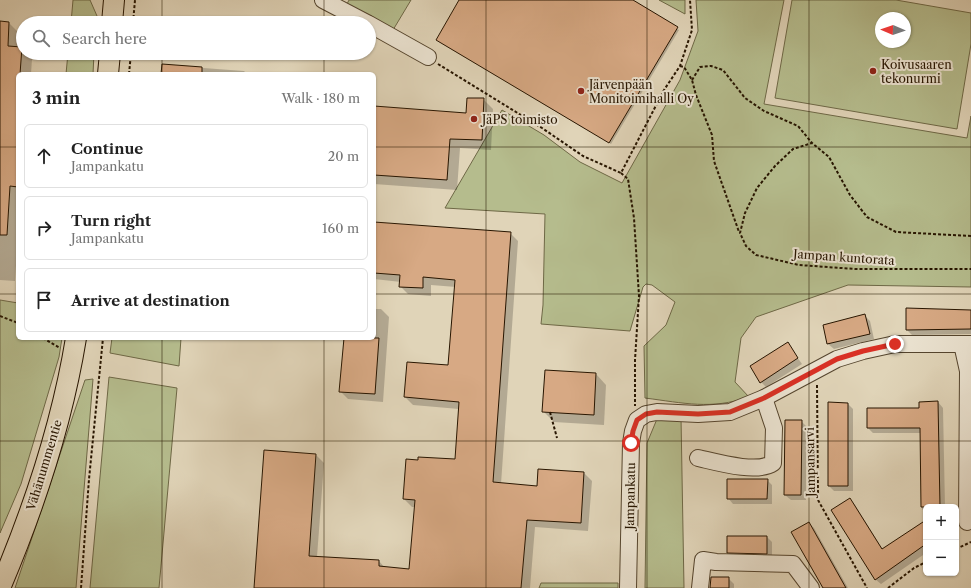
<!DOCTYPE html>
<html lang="en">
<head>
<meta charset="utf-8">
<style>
	body { margin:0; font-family:"Libre Caslon Text",serif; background:#f2f2f2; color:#222 }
	.controls { position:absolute; right:12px; bottom:12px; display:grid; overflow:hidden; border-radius:6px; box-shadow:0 1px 3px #0004 }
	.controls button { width:36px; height:36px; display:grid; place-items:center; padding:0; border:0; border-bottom:1px solid #e0e0e0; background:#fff; color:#222; font:20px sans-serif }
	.compass { position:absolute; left:875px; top:12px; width:36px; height:36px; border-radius:50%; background:#fff; box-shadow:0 1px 3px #0004; rotate:272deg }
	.stop { position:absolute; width:12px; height:12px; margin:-9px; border:3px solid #d93025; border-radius:50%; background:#fff }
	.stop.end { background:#d93025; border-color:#fff; box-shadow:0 1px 4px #0008 }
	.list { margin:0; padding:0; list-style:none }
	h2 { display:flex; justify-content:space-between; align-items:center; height:52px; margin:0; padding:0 16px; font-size:17px }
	h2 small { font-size:13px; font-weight:400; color:#767676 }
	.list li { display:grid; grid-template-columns:26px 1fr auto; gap:12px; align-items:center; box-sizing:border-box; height:64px; margin:0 8px 8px; padding:0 8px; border:1px solid #e0e0e0; border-radius:6px }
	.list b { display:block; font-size:15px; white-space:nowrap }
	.list p { margin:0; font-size:13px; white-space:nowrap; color:#767676 }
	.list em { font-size:13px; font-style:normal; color:#767676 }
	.icon { flex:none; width:22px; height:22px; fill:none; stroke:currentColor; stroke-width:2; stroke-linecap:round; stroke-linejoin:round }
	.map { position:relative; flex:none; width:971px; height:588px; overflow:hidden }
	.search { position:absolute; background:#fff; box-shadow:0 1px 3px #0004; left:16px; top:16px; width:360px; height:44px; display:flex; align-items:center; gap:10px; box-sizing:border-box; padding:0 14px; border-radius:22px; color:#767676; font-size:15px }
	.panel { position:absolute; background:#fff; box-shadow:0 1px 3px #0004; left:16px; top:72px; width:360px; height:268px; border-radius:6px }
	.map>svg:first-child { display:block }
	.green { fill:#b5bc8d; stroke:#6e6846; fill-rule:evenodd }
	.shadow { fill:#0003 }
	.building { fill:#d7a984; stroke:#271500 }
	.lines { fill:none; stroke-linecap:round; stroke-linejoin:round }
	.minor-casing { stroke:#55452e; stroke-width:18 }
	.major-casing { stroke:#271500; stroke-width:22 }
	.path { stroke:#271500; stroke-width:2; stroke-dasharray:3 2; stroke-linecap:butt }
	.minor { stroke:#ebe3d1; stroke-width:16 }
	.major { stroke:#e0d4b8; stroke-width:20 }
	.route { stroke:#d93025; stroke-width:5 }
	.grid { fill:none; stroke:#271500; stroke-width:1; stroke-opacity:0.55 }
	.poi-dot { fill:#8f2418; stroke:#ebe3d1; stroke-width:1.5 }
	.labels { text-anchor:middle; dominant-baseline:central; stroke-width:4; stroke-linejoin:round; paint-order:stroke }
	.poi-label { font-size:12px; fill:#271500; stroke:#ebe3d1; text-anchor:start }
	.street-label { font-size:12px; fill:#271500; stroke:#ebe3d1 }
</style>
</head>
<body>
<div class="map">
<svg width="971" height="588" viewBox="0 0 971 588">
	<rect width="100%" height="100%" fill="#e0d4b8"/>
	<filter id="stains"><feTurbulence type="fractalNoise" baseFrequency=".005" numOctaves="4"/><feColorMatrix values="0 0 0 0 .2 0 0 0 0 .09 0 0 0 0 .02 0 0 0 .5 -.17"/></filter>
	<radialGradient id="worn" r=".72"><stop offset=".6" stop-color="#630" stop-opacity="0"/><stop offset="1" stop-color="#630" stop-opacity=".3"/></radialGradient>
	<g class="green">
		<polygon points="73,0 90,0 97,16 96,23 71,23"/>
		<polygon points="349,0 411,0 393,30 347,4"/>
		<polygon points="659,0 685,0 685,14"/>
		<path d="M696,0H784L764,104L967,138L971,116V287L848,285L756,317L741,338L735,382L749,397C711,410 684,403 645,398L644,346L666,325L675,302L652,285L646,284L643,287L630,331L541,324L543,305L545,214L445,208L502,110L544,135L580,162L622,183L680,80L698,31Z"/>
		<path d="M792,0H896L971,13V44L957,129L775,98ZM881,18H905V42H881Z"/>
		<polygon points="68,53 94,53 93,74 66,74"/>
		<polygon points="0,300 18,303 18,338 62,338 59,357 21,484 0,533"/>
		<polygon points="112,338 181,338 179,366 110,353"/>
		<polygon points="109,377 177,388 159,588 90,588"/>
		<polygon points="93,379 76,588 15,588 85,380"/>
		<polygon points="681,417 684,588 645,588 647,443 657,419"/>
		<polygon points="541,583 618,583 618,588 539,588"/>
	</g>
	<g class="shadow">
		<polygon points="461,0 631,0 679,30 611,144 439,42"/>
		<polygon points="0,22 9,23 20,34 19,48 21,48 23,53 26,53 32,59 31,74 18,74 18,235 15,281 0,280"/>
		<polygon points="163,65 244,71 247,74 162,74"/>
		<polygon points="483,99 493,109 491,150 460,148 457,190 374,184 374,107 467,114"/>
		<polygon points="374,223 510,233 518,241 501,484 538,487 584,473 592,481 588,531 535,527 530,588 255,588 316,455 324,463 317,557 379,561 385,568 410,570 415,507 412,507 404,499 456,460 459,409 413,405 405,397 449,366 456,287 431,285 431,296 408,294 400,286 401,282 374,279"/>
		<polygon points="374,309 381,309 389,317 383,402 348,399 340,391 345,338 374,338"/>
		<polygon points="971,310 971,334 912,335 907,330"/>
		<polygon points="864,315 870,321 874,339 834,349 828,344"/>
		<polygon points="787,343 802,364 766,387 761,382"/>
		<polygon points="596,374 606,385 604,425 554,422 543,411"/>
		<polygon points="938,402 943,408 945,507 926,507 926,514 922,509 921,433 873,433 868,428 868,409 920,409 920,403"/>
		<polygon points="848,404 853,409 853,491 834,491 829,486"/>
		<polygon points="801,421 806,426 806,500 791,500 785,495"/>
		<polygon points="767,480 772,485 772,504 733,504 728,498"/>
		<polygon points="850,499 855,505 883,550 926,523 926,553 881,584 875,579"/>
		<polygon points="809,523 814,528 848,588 824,588"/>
		<polygon points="767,537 772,542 772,559 733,558 728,552"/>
		<polygon points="728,578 734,584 734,588 711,588"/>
	</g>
	<g class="building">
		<polygon points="459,0 633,0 678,27 609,143 436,40"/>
		<polygon points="0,21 9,22 8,46 22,47 20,74 18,74 18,187 10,186 7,235 0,235"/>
		<polygon points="162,64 202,67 202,74 161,74"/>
		<polygon points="467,98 484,98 482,140 450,139 447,180 374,175 374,106 466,113"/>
		<polygon points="374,222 511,232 493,482 537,486 538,469 584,472 581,523 527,520 521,588 254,588 264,450 316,454 309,556 379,560 379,566 409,569 415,500 403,499 406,459 418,460 418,457 455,459 459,402 404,397 407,362 448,365 455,280 423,277 423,288 399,287 400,275 374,273"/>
		<polygon points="906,308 971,310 971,329 906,330"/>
		<polygon points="865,314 870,334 827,344 823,325"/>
		<polygon points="344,338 379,338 375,394 339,392"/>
		<polygon points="788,342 798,358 760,383 750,366"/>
		<polygon points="545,370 596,373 594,415 542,412"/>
		<polygon points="938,401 940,507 921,507 920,428 867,428 867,408 919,408 919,402"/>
		<polygon points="828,402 848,403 848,486 828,486"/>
		<polygon points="785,420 802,420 801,495 784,495"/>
		<polygon points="727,479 768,479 767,499 727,499"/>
		<polygon points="850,498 882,549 926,520 926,544 875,580 831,510"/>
		<polygon points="809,522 846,588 823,588 791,532"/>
		<polygon points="727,536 767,536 767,554 727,553"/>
		<polygon points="711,577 729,577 729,588 710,588"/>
	</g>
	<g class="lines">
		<defs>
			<g id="minor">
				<polyline points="323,0 367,23"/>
				<polyline points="369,24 428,57"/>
				<polyline points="962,344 968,371 967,522"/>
				<path d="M698,458C716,462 757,474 773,463L774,428L764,398"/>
				<polyline points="628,588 631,443 633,431 637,420 646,414 657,412 698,414 730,412 764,398 837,359 863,351 895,344 971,344"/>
				<polyline points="700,588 703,560 716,562 793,564 811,588"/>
			</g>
			<g id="major">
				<polyline points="112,23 114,0"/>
				<polyline points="108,74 110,53"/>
				<path d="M0,588C34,508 62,424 76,338"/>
			</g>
		</defs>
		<use href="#minor" class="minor-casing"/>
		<use href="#major" class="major-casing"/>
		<g class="path">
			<polyline points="133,23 135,0"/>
			<polyline points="438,64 542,128 583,156 621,173 664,90 680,66 692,30 690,0"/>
			<polyline points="680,66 684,67 692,80 696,95 712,135 714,161 739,232"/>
			<polyline points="129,74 131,53"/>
			<polyline points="692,80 700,67 711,66 723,70 745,98 764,111 798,126 812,143"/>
			<polyline points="621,173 628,179 634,218 639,296 635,360 635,406"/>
			<polyline points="971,236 896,232 867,217 850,195 829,157 812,143 793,149 775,166 757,188 745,213 740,233 746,246 756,255 799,265 855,269 971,269"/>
			<polyline points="0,316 18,323"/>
			<polyline points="43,338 60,348"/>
			<polyline points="817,385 818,500 867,588"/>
			<polyline points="550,412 557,438"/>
			<polyline points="956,549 971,542"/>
			<polyline points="81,588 89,479 103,338"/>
			<polyline points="888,588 914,568 926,562"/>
		</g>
		<use href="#minor" class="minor"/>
		<use href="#major" class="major"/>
	</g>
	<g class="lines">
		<polyline class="route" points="631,443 633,431 637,420 646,414 657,412 698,414 730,412 764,398 837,359 863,351 895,344"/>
	</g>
	<path class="grid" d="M162,0V23M324,0V23M486,0V588M647,0V588M809,0V588M162,53V74M324,53V74M0,147H18M374,147H971M0,294H18M374,294H971M162,338V588M324,338V588M0,441H971"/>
	<g class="poi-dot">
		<circle cx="873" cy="71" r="4"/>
		<circle cx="581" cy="91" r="4"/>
		<circle cx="474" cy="119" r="4"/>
	</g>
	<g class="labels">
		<g class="poi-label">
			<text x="881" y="64">Koivusaaren<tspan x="881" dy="14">tekonurmi</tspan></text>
			<text x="589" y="84">Järvenpään<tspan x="589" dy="14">Monitoimihalli Oy</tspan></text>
			<text x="482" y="119">JäPS toimisto</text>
		</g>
		<g class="street-label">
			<text transform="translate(844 257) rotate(4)">Jampan kuntorata</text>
			<text transform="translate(810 462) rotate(-91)">Jampansarvi</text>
			<text transform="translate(44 465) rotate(-73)">Vähänummentie</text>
			<text transform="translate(630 496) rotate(-89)">Jampankatu</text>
		</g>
	</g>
	<rect width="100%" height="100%" filter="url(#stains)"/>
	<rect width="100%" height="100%" fill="url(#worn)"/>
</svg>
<div class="controls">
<button>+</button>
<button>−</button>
</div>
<svg class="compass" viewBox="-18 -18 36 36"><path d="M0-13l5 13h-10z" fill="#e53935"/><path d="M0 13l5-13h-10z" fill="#767676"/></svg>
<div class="stop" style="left:631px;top:443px"></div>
<div class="stop end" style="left:895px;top:344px"></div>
<div class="search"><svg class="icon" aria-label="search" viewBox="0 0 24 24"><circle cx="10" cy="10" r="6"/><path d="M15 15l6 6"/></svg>Search here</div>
<section class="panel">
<h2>3 min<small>Walk · 180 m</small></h2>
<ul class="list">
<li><svg class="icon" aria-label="ahead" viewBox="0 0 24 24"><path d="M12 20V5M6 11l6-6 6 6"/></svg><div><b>Continue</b><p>Jampankatu</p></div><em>20 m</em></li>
<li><svg class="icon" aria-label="right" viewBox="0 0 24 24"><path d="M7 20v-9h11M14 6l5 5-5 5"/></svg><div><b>Turn right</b><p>Jampankatu</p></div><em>160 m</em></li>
<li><svg class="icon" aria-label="arrive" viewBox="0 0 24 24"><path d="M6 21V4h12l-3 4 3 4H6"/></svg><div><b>Arrive at destination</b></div></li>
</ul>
</section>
</div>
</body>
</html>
